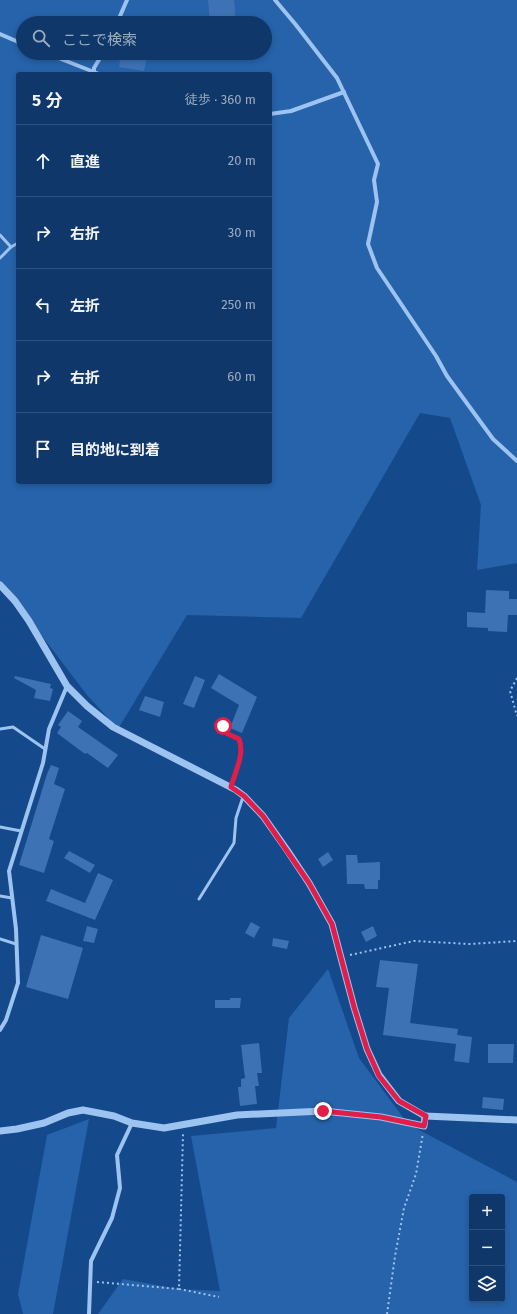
<!DOCTYPE html>
<html lang="ja">
<head>
<meta charset="utf-8">
<style>
	body { margin:0; font-family:"Fira Sans","Noto Sans JP",sans-serif; background:#183f6f; color:#f1f3f6 }
	.controls { position:absolute; right:12px; bottom:12px; display:grid; overflow:hidden; border-radius:4px; box-shadow:0 2px 6px #0003 }
	.controls button { width:36px; height:36px; display:grid; place-items:center; padding:0; border:0; border-bottom:1px solid #2f517d; background:#0f3769; color:#f1f3f6; font:20px sans-serif }
	.stop { position:absolute; width:12px; height:12px; margin:-9px; border:3px solid #e11d48; border-radius:50%; background:#fff }
	.stop.end { background:#e11d48; border-color:#fff; box-shadow:0 1px 4px #0008 }
	.list { margin:0; padding:0; list-style:none }
	h2 { display:flex; justify-content:space-between; align-items:center; height:52px; margin:0; padding:0 16px; font-size:17px }
	h2 small { font-size:13px; font-weight:400; color:#9bacc0 }
	.list li { display:grid; grid-template-columns:26px 1fr auto; gap:12px; align-items:center; box-sizing:border-box; height:72px; padding:0 16px; border-top:1px solid #2f517d }
	.list b { display:block; font-size:15px; white-space:nowrap }
	.list em { font-size:13px; font-style:normal; color:#9bacc0 }
	.icon { flex:none; width:22px; height:22px; fill:none; stroke:currentColor; stroke-width:2; stroke-linecap:round; stroke-linejoin:round }
	.map { position:relative; flex:none; width:517px; height:1314px; overflow:hidden }
	.search { position:absolute; background:#0f3769; box-shadow:0 2px 6px #0003; left:16px; top:16px; width:256px; height:44px; display:flex; align-items:center; gap:10px; box-sizing:border-box; padding:0 14px; border-radius:22px; color:#9bacc0; font-size:15px }
	.panel { position:absolute; background:#0f3769; box-shadow:0 2px 6px #0003; left:16px; top:72px; width:256px; height:412px; border-radius:4px }
	.map>svg:first-child { display:block }
	.green { fill:#2663ab; fill-rule:evenodd }
	.building { fill:#3d73b5 }
	.lines { fill:none; stroke-linecap:round; stroke-linejoin:round }
	.path { stroke:#9dc3f0; stroke-width:2; stroke-dasharray:2 3; stroke-linecap:butt }
	.service { stroke:#9dc3f0; stroke-width:3 }
	.minor { stroke:#9dc3f0; stroke-width:4 }
	.tertiary { stroke:#9dc3f0; stroke-width:7 }
	.route { stroke:#e11d48; stroke-width:5 }
</style>
</head>
<body>
<div class="map">
<svg width="517" height="1314" viewBox="0 0 517 1314">
	<rect width="100%" height="100%" fill="#14498c"/>
	<g class="green">
		<path d="M0,0H517V563L477,570L481,505L450,418L420,413L301,618L187,615L118,729L87,695L6,589L0,587ZM23,23H265V53H23ZM18,74H270V482H18Z"/>
		<path d="M328,969L359,1058L408,1124L517,1182V1314H98L123,1279L179,1289L220,1291L191,1136L276,1128L289,1018ZM472,1197H502V1299H472Z"/>
		<polygon points="89,1119 53,1314 23,1314 18,1294 47,1135"/>
	</g>
	<g class="building">
		<polygon points="208,0 234,0 236,23 210,23"/>
		<polygon points="121,53 147,57 144,71 119,67"/>
		<polygon points="486,590 509,591 509,599 517,599 517,615 508,615 507,632 488,631 488,628 467,627 467,612 485,613"/>
		<polygon points="219,674 257,697 242,733 230,728 239,705 211,688"/>
		<polygon points="15,676 51,684 50,688 53,689 50,701 34,698 36,690 14,678"/>
		<polygon points="195,676 205,680 194,708 183,704"/>
		<polygon points="145,696 164,702 160,717 139,710"/>
		<polygon points="68,711 82,721 78,727 118,755 108,768 87,753 85,754 57,733 61,727 58,725"/>
		<polygon points="51,765 59,768 54,784 65,789 49,839 54,841 44,873 19,865 47,774"/>
		<polygon points="69,851 95,865 90,873 64,858"/>
		<polygon points="328,852 333,860 323,867 318,859"/>
		<polygon points="346,855 357,855 358,863 380,862 380,880 378,880 378,889 365,889 364,884 347,884"/>
		<polygon points="98,873 113,880 95,920 46,901 51,889 85,903"/>
		<polygon points="251,922 260,927 254,938 245,933"/>
		<polygon points="87,926 98,929 94,943 83,941"/>
		<polygon points="373,926 377,936 366,942 361,932"/>
		<polygon points="41,935 83,948 68,999 26,987"/>
		<polygon points="273,938 289,941 287,949 272,946"/>
		<polygon points="380,960 418,964 410,1023 458,1029 457,1035 472,1037 469,1063 454,1061 456,1044 383,1035 389,988 376,987"/>
		<polygon points="230,998 241,998 240,1008 215,1008 215,1000 230,1000"/>
		<polygon points="259,1043 262,1073 257,1073 259,1086 255,1086 257,1104 240,1106 238,1087 241,1087 241,1079 245,1078 241,1045"/>
		<polygon points="488,1044 514,1044 513,1063 488,1063"/>
		<polygon points="483,1097 504,1099 503,1110 482,1108"/>
	</g>
	<g class="lines">
		<g class="path">
			<polyline points="517,678 510,691 517,716"/>
			<polyline points="350,955 414,941 470,944 517,941"/>
			<polyline points="97,1282 179,1289 183,1134"/>
			<polyline points="179,1289 219,1297"/>
			<polyline points="387,1314 395,1256 404,1208 416,1174 423,1133"/>
		</g>
		<g class="service">
			<polyline points="0,235 11,247 18,243"/>
			<polyline points="0,258 11,247"/>
			<path d="M224,722L223,726L226,733L239,739C245,754 235,772 231,787"/>
			<polyline points="0,729 13,727 45,749"/>
			<polyline points="0,827 21,831"/>
			<polyline points="0,896 12,898"/>
			<polyline points="199,899 234,843 236,818 243,797"/>
			<polyline points="0,939 16,944"/>
		</g>
		<g class="minor">
			<polyline points="275,0 296,25 337,78 378,164 374,180 377,202 368,244 377,268 436,356 447,376 493,439 517,461"/>
			<polyline points="117,23 127,0"/>
			<polyline points="0,34 23,44"/>
			<polyline points="46,53 99,74"/>
			<polyline points="94,74 94,68 103,53"/>
			<polyline points="270,114 291,111 344,92"/>
			<polyline points="0,1030 6,1020 18,983 16,929 9,871 43,763 49,729 67,686"/>
			<polyline points="89,1314 91,1261 112,1218 120,1188 117,1155 132,1123"/>
		</g>
		<g class="tertiary">
			<polyline points="0,585 15,601 29,621 67,686 87,706 113,727 236,790 244,796 263,816 287,850 309,883 332,924 354,1007 367,1049 379,1075 399,1101 425,1116"/>
			<polyline points="0,1131 17,1129 44,1123 68,1113 83,1110 114,1116 132,1123 164,1128 237,1115 323,1111 381,1117 424,1126 425,1116 517,1120"/>
		</g>
	</g>
	<g class="lines">
		<path class="route" d="M223,726L226,733L239,739C245,754 235,772 231,787L244,796L263,816L309,883L332,924L354,1007L367,1049L379,1076L399,1101L426,1116L424,1126L381,1117L323,1111"/>
	</g>
</svg>
<div class="controls">
<button>+</button>
<button>−</button>
<button><svg class="icon" aria-label="layers" viewBox="0 0 24 24"><path d="M12 4l9 5-9 5-9-5zM3 14l9 5 9-5"/></svg></button>
</div>
<div class="stop" style="left:223px;top:726px"></div>
<div class="stop end" style="left:323px;top:1111px"></div>
<div class="search"><svg class="icon" aria-label="search" viewBox="0 0 24 24"><circle cx="10" cy="10" r="6"/><path d="M15 15l6 6"/></svg>ここで検索</div>
<section class="panel">
<h2>5 分<small>徒歩 · 360 m</small></h2>
<ul class="list">
<li><svg class="icon" aria-label="ahead" viewBox="0 0 24 24"><path d="M12 20V5M6 11l6-6 6 6"/></svg><div><b>直進</b></div><em>20 m</em></li>
<li><svg class="icon" aria-label="right" viewBox="0 0 24 24"><path d="M7 20v-9h11M14 6l5 5-5 5"/></svg><div><b>右折</b></div><em>30 m</em></li>
<li><svg class="icon" aria-label="left" viewBox="0 0 24 24"><path d="M17 20v-9H6M10 6l-5 5 5 5"/></svg><div><b>左折</b></div><em>250 m</em></li>
<li><svg class="icon" aria-label="right" viewBox="0 0 24 24"><path d="M7 20v-9h11M14 6l5 5-5 5"/></svg><div><b>右折</b></div><em>60 m</em></li>
<li><svg class="icon" aria-label="arrive" viewBox="0 0 24 24"><path d="M6 21V4h12l-3 4 3 4H6"/></svg><div><b>目的地に到着</b></div></li>
</ul>
</section>
</div>
</body>
</html>
